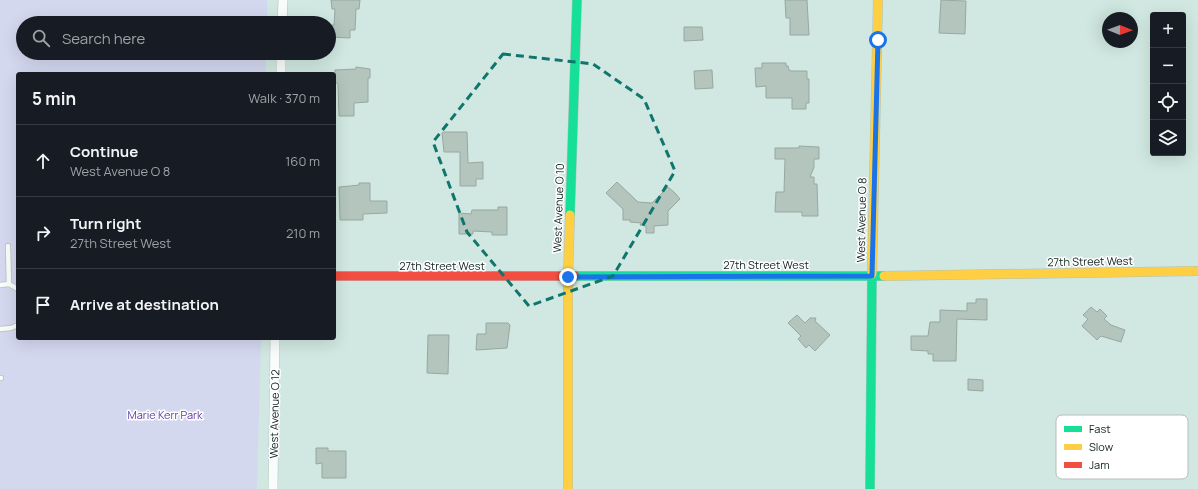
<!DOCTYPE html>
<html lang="en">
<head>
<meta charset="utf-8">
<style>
	body { margin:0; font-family:Manrope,sans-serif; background:#20242c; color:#f1f3f6 }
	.controls { position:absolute; right:12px; top:12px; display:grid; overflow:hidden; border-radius:4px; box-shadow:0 4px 16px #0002 }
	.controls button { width:36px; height:36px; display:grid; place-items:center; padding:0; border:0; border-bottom:1px solid #363941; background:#171b24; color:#f1f3f6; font:20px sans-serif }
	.compass { position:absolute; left:1102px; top:12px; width:36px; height:36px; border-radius:50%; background:#171b24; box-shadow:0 4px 16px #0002; rotate:91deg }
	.stop { position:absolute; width:12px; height:12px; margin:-9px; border:3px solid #1a73e8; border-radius:50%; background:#fff }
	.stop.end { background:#1a73e8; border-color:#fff; box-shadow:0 1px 4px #0008 }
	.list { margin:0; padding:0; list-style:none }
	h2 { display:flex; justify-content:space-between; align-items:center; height:52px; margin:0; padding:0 16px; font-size:17px }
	h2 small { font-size:13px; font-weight:400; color:#9ea1a6 }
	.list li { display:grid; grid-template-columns:26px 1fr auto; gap:12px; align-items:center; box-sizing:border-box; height:72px; padding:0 16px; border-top:1px solid #363941 }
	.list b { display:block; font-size:15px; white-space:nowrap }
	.list p { margin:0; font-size:13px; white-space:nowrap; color:#9ea1a6 }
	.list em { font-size:13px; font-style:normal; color:#9ea1a6 }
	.icon { flex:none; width:22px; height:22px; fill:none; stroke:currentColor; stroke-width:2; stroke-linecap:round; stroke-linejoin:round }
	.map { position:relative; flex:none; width:1198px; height:489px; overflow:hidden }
	.search { position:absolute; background:#171b24; box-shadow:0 4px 16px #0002; left:16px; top:16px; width:320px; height:44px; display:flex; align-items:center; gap:10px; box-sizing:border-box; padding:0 14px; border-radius:22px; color:#9ea1a6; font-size:15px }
	.panel { position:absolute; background:#171b24; box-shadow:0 4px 16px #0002; left:16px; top:72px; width:320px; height:268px; border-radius:4px }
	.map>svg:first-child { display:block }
	.green { fill:#d3d8ef }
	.building { fill:#b3c5bd; stroke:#97a8a1 }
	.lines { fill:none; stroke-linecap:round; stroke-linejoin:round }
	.lane-casing { stroke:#b0c3be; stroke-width:6 }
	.street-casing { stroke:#b0c3be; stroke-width:10 }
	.fast-casing { stroke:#b0c3be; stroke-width:10 }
	.slow-casing { stroke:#b0c3be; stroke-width:10 }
	.jam-casing { stroke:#b0c3be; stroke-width:10 }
	.lane { stroke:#f8fcfa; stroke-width:4.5 }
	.street { stroke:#f8fcfa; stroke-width:9 }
	.fast { stroke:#16e098; stroke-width:9 }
	.slow { stroke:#ffcf43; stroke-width:9 }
	.jam { stroke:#f24e42; stroke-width:9 }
	.route { stroke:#1a73e8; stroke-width:5 }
	.marked { fill:none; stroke:#0f766e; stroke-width:3; stroke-dasharray:8 5; stroke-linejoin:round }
	.labels { text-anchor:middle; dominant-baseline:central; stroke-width:3; stroke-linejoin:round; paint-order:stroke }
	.street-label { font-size:11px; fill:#11221e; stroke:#fff }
	.park-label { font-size:11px; fill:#5e3d9f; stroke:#fff }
	.key { fill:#fff; stroke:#b8bdbc; stroke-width:1 }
	.key-label { font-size:11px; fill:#11221e }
</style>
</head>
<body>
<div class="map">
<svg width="1198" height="489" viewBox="0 0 1198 489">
	<rect width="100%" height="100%" fill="#d0e8e1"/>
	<polygon class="green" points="0,0 267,0 267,23 23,23 23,53 266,53 266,74 18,74 18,338 261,338 257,489 0,489"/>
	<g class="building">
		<polygon points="331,0 360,0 359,9 356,9 355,30 350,30 350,38 329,37 329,25 334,25 335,9 332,9"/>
		<polygon points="785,0 807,0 809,35 790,35 790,18 786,18"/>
		<polygon points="941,0 966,1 965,34 939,33"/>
		<polygon points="684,27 702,27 703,40 684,41"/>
		<polygon points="762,63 786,63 786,66 788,66 789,70 791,71 807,71 807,79 809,79 809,103 806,103 806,109 792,109 792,98 766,98 766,86 756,87 755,68 762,68"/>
		<polygon points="356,67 370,69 370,78 368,78 368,102 354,103 354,116 339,116 338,84 335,82 335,70 356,69"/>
		<polygon points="712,70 713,88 695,89 694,71"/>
		<polygon points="444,132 467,132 468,163 483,162 483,179 476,179 476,186 460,186 460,152 444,152 442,133"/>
		<polygon points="799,146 819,147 819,159 814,159 814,167 810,177 814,177 814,184 817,184 818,216 802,216 802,212 775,212 776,192 784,192 785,159 775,159 775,148 799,148"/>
		<polygon points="617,182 638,202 652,203 668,187 675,193 680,199 668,211 668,225 654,226 654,233 646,233 646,226 640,225 641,223 630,222 630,220 623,220 623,209 606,193"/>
		<polygon points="359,183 370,183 370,201 387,201 387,213 363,214 363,220 340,220 339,187 350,186 359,185"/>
		<polygon points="498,207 507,207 507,235 492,235 492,232 473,231 473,234 459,234 459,213 471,214 472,210 498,210"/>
		<polygon points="976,299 987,299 987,320 957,319 956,361 933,361 933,354 928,354 928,351 911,350 911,336 928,336 930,322 940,322 940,310 967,311 967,303 976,303"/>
		<polygon points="1091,307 1097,312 1100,309 1107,316 1104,319 1111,325 1125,330 1121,342 1101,336 1097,340 1082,326 1088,319 1083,315"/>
		<polygon points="797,315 805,323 810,318 816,318 815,321 830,335 815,351 809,345 806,348 798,339 801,336 788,323"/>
		<polygon points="486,323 508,323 510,325 507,348 476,350 477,334 486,334"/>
		<polygon points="428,335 449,335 448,374 427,373"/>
		<polygon points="968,379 983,380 983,391 968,390"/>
		<polygon points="316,448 328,448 328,451 346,451 346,478 322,478 322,463 316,464"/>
	</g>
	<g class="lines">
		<defs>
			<g id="lane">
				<polyline points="8,246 9,284"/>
				<polyline points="0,285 9,284 18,289"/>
				<polyline points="0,329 11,328 18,325"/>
				<polyline points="0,378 1,378"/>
			</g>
			<g id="street">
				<polyline points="282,23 283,0"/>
				<polyline points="281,74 281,53"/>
				<polyline points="273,489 275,338"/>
			</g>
			<g id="fast">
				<polyline points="570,215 577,0"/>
				<polyline points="575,276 884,276"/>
				<polyline points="870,489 872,274"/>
			</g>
			<g id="slow">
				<polyline points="872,274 878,0"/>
				<polyline points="884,276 1198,271"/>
				<polyline points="568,489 568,277 570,215"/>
			</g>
			<polyline id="jam" points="334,276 575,276"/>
		</defs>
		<use href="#lane" class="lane-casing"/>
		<use href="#street" class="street-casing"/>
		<use href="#fast" class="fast-casing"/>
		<use href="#slow" class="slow-casing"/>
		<use href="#jam" class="jam-casing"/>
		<use href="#lane" class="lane"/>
		<use href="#street" class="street"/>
		<use href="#fast" class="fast"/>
		<use href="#slow" class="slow"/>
		<use href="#jam" class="jam"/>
	</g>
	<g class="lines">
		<polyline class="route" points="568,277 872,276 878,40"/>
	</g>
	<path class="marked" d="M503,54L593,64L644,99L675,171L613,276L529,306L467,232L433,142Z"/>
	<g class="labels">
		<g class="street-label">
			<text transform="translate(558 208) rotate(-88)">West Avenue O 10</text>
			<text transform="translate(861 220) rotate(-89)">West Avenue O 8</text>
			<text transform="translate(1090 261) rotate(-1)">27th Street West</text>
			<text x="766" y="264">27th Street West</text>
			<text x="442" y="265">27th Street West</text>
			<text transform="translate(274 414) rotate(-89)">West Avenue O 12</text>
		</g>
		<g class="park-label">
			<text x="165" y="414">Marie Kerr Park</text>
		</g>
	</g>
	<rect x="1056" y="415" width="132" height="64" rx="6" class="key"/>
	<rect x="1064" y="426" width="18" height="6" fill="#16e098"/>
	<rect x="1064" y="444" width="18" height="6" fill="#ffcf43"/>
	<rect x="1064" y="462" width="18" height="6" fill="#f24e42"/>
	<g class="key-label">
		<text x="1089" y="433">Fast</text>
		<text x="1089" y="451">Slow</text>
		<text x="1089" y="469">Jam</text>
	</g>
</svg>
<div class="controls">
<button>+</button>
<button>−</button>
<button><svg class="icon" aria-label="locate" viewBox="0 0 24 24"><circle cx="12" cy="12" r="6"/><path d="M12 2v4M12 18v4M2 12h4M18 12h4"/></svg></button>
<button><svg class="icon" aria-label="layers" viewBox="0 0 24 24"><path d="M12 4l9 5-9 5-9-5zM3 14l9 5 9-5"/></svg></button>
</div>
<svg class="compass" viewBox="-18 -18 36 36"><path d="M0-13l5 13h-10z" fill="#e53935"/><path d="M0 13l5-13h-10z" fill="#9ea1a6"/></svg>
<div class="stop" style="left:878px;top:40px"></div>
<div class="stop end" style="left:568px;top:277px"></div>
<div class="search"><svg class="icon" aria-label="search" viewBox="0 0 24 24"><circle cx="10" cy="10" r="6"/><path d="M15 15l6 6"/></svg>Search here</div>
<section class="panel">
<h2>5 min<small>Walk · 370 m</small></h2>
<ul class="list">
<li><svg class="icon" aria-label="ahead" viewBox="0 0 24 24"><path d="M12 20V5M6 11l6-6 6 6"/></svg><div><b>Continue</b><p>West Avenue O 8</p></div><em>160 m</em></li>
<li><svg class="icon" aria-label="right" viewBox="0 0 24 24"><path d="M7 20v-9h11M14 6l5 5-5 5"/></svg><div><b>Turn right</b><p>27th Street West</p></div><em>210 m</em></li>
<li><svg class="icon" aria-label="arrive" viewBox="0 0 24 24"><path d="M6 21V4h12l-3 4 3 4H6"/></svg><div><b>Arrive at destination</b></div></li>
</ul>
</section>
</div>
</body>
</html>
